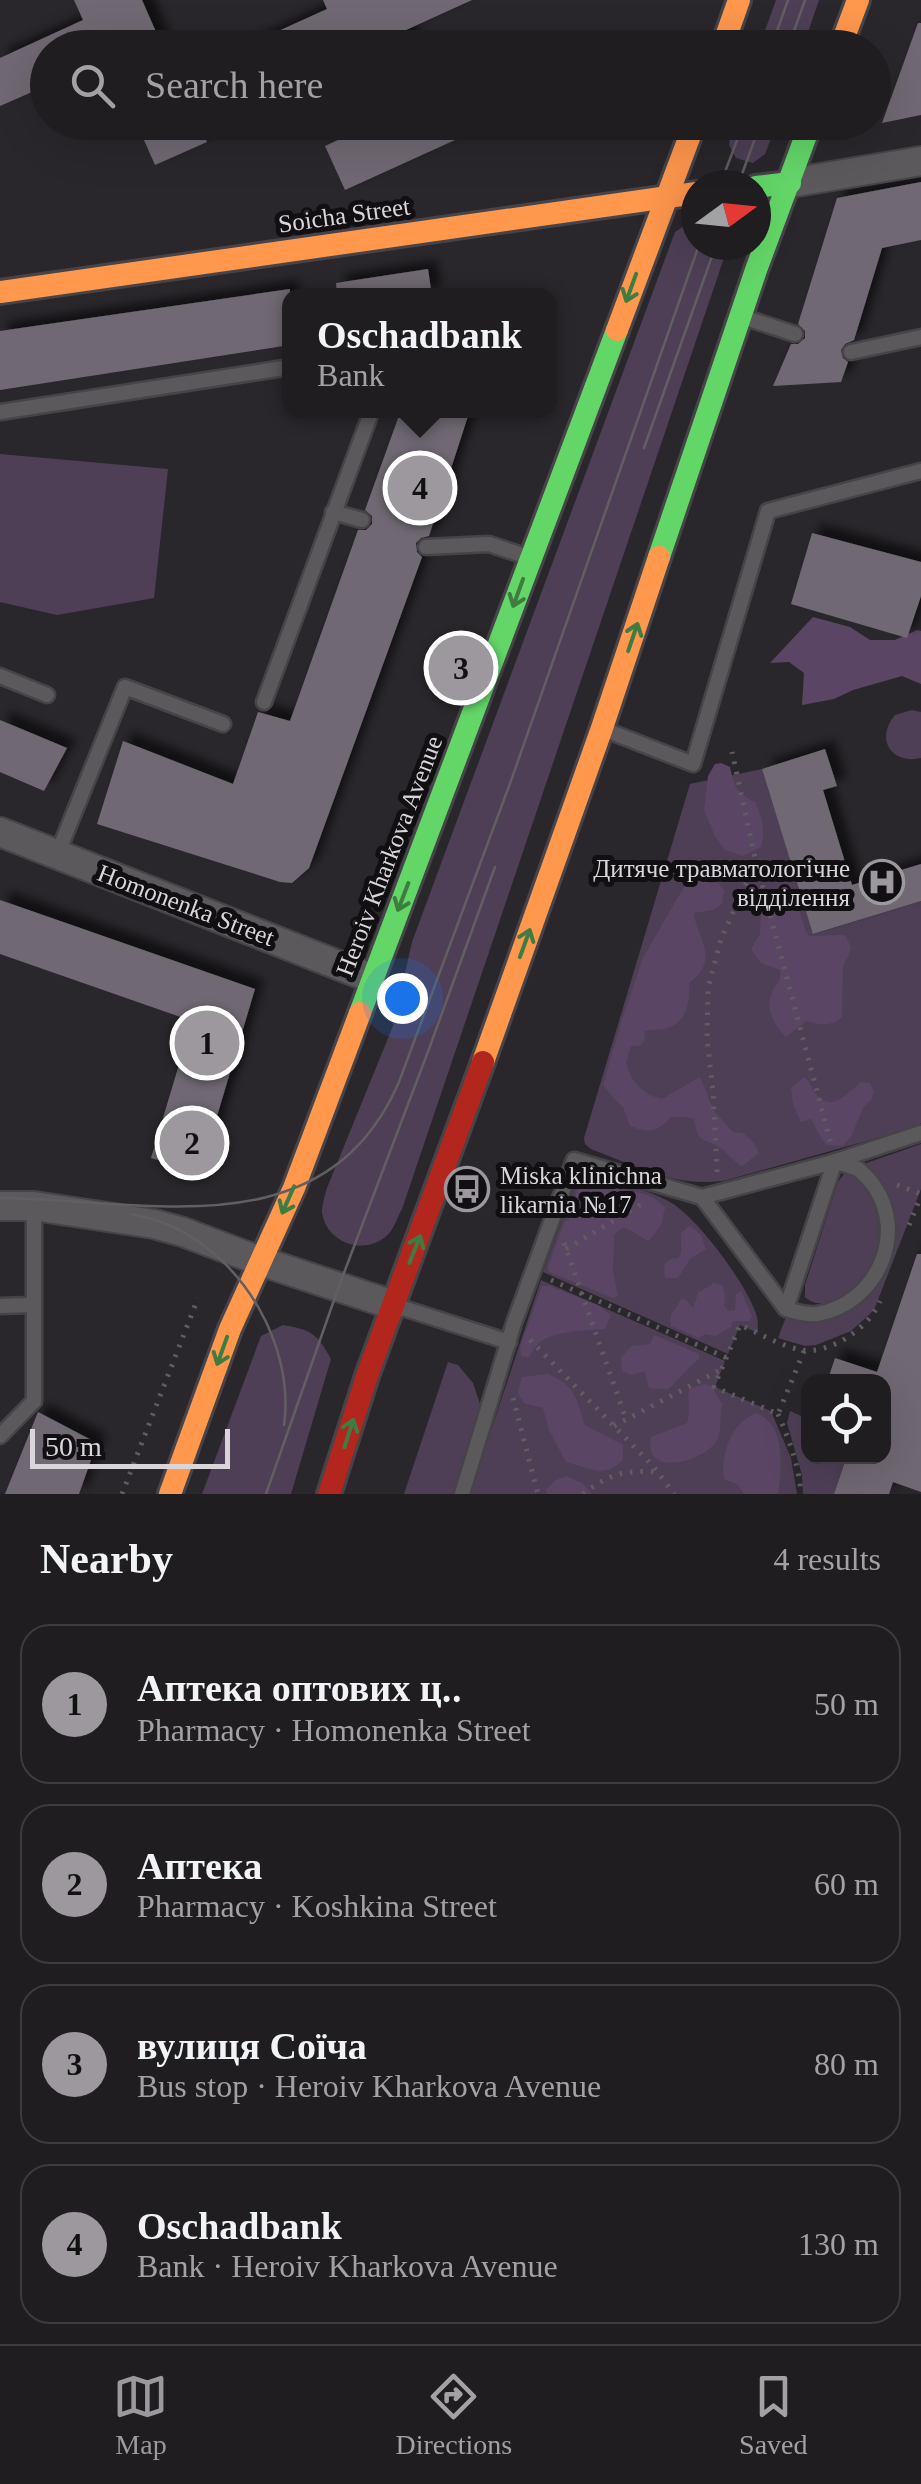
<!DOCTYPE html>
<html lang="en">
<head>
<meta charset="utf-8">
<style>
	body { margin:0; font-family:"Times New Roman",serif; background:#28262a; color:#f1f3f6 }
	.controls { position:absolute; right:30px; bottom:30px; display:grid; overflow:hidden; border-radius:20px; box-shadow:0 10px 40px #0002 }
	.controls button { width:90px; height:90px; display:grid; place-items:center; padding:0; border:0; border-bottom:2px solid #3d3b3f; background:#201d21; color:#f1f3f6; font:50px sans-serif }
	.compass { position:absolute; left:681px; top:170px; width:90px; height:90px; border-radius:50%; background:#201d21; box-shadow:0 10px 40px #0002; rotate:75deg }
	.scale { position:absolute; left:30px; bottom:25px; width:200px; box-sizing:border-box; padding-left:10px; border:5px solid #d9d5db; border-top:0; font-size:28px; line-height:35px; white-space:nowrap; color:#d9d5db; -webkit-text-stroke:8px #120f13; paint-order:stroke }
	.you { position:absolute; left:402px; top:998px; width:35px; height:35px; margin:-25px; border:8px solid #fff; border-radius:50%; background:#1a73e8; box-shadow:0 0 0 15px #1a73e833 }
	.badge { display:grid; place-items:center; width:65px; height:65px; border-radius:50%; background:#9c989e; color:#111; font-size:32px; font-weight:700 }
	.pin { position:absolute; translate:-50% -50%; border:5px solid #fff; box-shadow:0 2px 10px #0006 }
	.popup { position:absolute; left:282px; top:288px; width:275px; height:130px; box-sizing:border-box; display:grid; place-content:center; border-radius:20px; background:#201d21; filter:drop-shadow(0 2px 8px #0005); font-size:32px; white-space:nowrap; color:#a2a2a5 }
	.popup b { font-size:38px; color:#f1f3f6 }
	.popup::after { content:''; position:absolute; left:50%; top:100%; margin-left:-20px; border:20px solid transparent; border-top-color:#201d21 }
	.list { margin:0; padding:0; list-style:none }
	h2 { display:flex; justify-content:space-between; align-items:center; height:130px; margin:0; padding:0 40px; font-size:42px }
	h2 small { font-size:32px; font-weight:400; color:#a2a2a5 }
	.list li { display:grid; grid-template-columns:65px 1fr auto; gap:30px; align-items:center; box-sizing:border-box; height:160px; margin:0 20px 20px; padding:0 20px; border:2px solid #3d3b3f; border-radius:30px }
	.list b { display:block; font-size:38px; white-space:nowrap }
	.list p { margin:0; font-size:32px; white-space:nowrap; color:#a2a2a5 }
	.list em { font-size:32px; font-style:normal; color:#a2a2a5 }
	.icon { flex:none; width:55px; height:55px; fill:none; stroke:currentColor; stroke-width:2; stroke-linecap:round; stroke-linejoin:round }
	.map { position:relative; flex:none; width:921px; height:1494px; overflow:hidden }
	.search { position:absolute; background:#201d21; box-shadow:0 10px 40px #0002; left:30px; right:30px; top:30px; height:110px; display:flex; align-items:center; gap:25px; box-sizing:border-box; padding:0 35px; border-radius:55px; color:#a2a2a5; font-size:38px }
	.sheet { height:850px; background:#201d21 }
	nav { display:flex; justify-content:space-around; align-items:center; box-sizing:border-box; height:140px; border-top:2px solid #3d3b3f; background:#201d21; font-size:28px; color:#a2a2a5 }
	nav a { display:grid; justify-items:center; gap:5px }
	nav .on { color:#9c989e }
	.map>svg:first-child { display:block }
	.green { fill:#4e3f56 }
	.forest { fill:#5a4664 }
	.building { fill:#6f6973; filter:url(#shadow) }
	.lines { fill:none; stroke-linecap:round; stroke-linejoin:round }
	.lane-casing { stroke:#464448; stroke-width:19 }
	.street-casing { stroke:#464448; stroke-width:32 }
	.fast-casing { stroke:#464448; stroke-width:28 }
	.slow-casing { stroke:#464448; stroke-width:28 }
	.jam-casing { stroke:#464448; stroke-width:28 }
	.path { stroke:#605d61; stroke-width:5; stroke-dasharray:2.5 8; stroke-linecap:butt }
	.lane { stroke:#5b595c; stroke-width:14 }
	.street { stroke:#5b595c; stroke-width:28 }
	.fast { stroke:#63d668; stroke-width:22 }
	.slow { stroke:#ff974d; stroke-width:22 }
	.jam { stroke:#b3261e; stroke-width:22 }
	.tram { stroke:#625f63; stroke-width:2.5 }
	.oneway { stroke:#3f7c42 }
	.labels { text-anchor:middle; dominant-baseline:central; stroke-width:10; stroke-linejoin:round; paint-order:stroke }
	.street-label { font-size:25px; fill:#d9d5db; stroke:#120f13 }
	.poi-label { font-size:25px; fill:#d9d5db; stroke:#120f13; text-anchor:end }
</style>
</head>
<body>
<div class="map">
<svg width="921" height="1494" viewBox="0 0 921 1494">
	<defs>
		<filter id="shadow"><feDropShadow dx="9" dy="-9" stdDeviation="5" flood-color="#0009"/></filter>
	</defs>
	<rect width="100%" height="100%" fill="#2a272c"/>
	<g class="green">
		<polygon points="776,0 819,0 803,47 759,47"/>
		<polygon points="732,123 777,123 765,154 753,163 736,158 729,145"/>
		<path d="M693,220L696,221V245H725V255L402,1209C398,1216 395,1225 391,1231C370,1258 326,1245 322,1212C322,1205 325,1195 327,1188L393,1026L412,942L675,232Z"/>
		<polygon points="0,454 168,469 154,598 57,615 0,602"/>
		<path d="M912,710L921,712V758C891,765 875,739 895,715Z"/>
		<path d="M762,769L814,934L921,901V1123L916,1127L727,1180C679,1189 636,1166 591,1149L585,1144L584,1138L690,784Z"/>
		<polygon points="921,1144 921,1189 874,1310 851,1331 816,1345 805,1346 778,1338 786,1317 799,1319 854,1301 892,1228 858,1166"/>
		<path d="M849,1172C861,1178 868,1190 874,1202C878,1212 882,1221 882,1232C882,1245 877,1260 870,1270C858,1288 825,1316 805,1297V1285L838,1182L844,1174Z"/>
		<path d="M588,1174H595C619,1183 646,1189 668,1201C696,1215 749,1287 757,1317C758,1318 758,1332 758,1333L740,1325L728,1354L543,1272L574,1188L582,1177Z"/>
		<polygon points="541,1280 725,1361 715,1387 771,1411 791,1458 797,1494 470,1494"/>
		<path d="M283,1325C312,1330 317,1334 331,1359L291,1494H202L261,1336Z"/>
		<polygon points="448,1362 458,1365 473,1383 483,1413 459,1494 404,1494"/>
		<polygon points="790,1411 808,1419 808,1456 847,1457 834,1494 803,1494 802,1475 787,1423"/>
	</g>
	<g class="forest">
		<polygon points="813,617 850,627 870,640 895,640 917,630 921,631 921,684 902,676 853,690 834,699 802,705 804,673 789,662 770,663"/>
		<path d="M721,763L730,767C734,786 737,794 755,802C762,818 766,830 761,847L743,856L725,850L715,836L704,810L708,776L715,764Z"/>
		<path d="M694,875H702L710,883L718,882L724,891L722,904L712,910L694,913C695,932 714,951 701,971C698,976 693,979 689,983C690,1000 687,1020 670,1027C662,1031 653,1029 645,1031L644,1042L639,1046H631L626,1062C631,1082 642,1094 662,1099L700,1077L714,1111L733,1132L743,1133L754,1143L759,1153L742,1166C733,1161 730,1155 722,1149C705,1137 698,1146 694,1119L686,1117H671C656,1133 650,1133 630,1126L623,1107L616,1101L603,1085L622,1019L643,958L685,885Z"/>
		<path d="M781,895H791C801,906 800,922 809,936L845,935L851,947L849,955L843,965L842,1017C830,1027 820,1025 806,1021L786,1037C774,1025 765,1009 772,992C777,982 782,982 780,970L761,963L751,949L760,934L761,911Z"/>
		<path d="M804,1077C812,1083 811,1091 819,1097C834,1111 849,1092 861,1082L870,1083L874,1091L871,1100L864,1106L851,1136L843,1146L827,1145L821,1138L811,1119L801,1122L793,1104L791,1088Z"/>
		<path d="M591,1180C612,1196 645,1183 665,1208L661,1225L649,1241C639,1237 633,1229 622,1228L614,1235L613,1272L618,1296L613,1298L549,1272L548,1267L564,1223L574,1214C574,1199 574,1185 591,1180Z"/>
		<polygon points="690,1226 701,1235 706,1249 691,1258 678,1278 665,1278 664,1265 670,1259 678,1258 681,1253 681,1233"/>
		<polygon points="714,1283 722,1285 725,1296 724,1306 729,1311 735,1310 736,1294 741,1291 752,1316 749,1321 732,1321 731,1327 715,1336 705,1334 699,1338 671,1326 671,1315 682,1298 687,1301 693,1308 698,1293"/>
		<path d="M542,1286H549L598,1305L611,1315L605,1329C587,1330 552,1331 539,1343C535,1347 532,1352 529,1357L521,1356L520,1347Z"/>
		<path d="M654,1335L699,1354V1359C687,1367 679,1380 668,1389L649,1388L645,1371L631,1375L622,1371L621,1357L632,1346L650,1344Z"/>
		<path d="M548,1374C576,1386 576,1398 585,1425L623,1445V1460C603,1479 590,1468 566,1462L549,1430L543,1408L524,1403L518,1393L522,1377Z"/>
		<path d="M704,1384L711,1386L722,1404C719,1417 723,1433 715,1443C701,1462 643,1478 651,1437L687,1423C691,1411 687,1401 689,1389Z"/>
		<path d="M757,1413C786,1426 782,1468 778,1494H744L737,1484L724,1479C720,1454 732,1421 757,1413Z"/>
		<polygon points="566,1476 582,1483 592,1494 547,1494 546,1490 554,1481"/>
	</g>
	<g class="building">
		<polygon points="74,0 142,0 163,48 48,48 48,85 0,106 0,58 83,20"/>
		<polygon points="323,0 472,0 406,30 414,48 241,48 327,9"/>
		<polygon points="918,23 921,23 921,115 882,123"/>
		<polygon points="136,122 198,122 207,142 155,165"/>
		<polygon points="333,122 447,122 455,140 345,190 325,146 340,139"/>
		<polygon points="921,182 921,240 882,248 854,340 845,344 841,350 843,358 848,362 841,382 773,386 791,344 798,344 805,338 805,331 798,324 837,198"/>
		<polygon points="428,269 432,296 337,296 336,283"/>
		<polygon points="290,289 290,345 0,390 0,331"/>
		<polygon points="401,410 470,410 429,536 421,538 416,543 417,552 422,557 309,868 292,883 280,882 97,824 123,741 233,784 258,712 290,721 358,530 366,530 372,524 372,516 365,510"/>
		<polygon points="812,533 921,562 921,596 907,638 791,604"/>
		<polygon points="0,720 67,748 44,791 0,772"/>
		<polygon points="825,749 837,786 823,790 852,885 921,864 921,901 813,934 762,769"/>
		<polygon points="0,900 255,989 200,1173 151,1158 192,1021 0,954"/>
		<polygon points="917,1254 921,1254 921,1492 893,1482 889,1494 834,1494 847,1456 884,1456 884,1382 827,1382 835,1358 877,1372"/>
		<polygon points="38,1412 97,1443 79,1494 5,1494"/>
	</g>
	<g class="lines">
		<defs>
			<g id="lane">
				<polyline points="743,317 795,334"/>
				<polyline points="851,352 921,337"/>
				<polyline points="0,412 290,367"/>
				<polyline points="333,512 362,520"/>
				<polyline points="426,547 489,544 528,557"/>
				<polyline points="0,676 47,695"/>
				<polyline points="264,702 372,410"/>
				<polyline points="608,731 693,764 768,511 921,471"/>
				<polyline points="57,855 125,687 223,724"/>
				<path d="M702,1197L786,1309L835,1161C842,1164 851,1166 858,1169C864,1174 870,1180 874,1186C908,1235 876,1304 817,1314C806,1315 796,1312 786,1309"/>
				<polyline points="0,1306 32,1305"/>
				<polyline points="400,1307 509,1342"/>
				<polyline points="0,1436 34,1401 34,1206"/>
				<polyline points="462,1494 514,1323 574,1160 702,1197 833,1162 921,1133"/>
			</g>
			<g id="street">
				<polyline points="790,183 921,161"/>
				<polyline points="0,832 371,978"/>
				<polyline points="0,1206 34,1206 154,1224 183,1232 260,1261 393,1305"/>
			</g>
			<g id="fast">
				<polyline points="756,187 790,183"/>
				<polyline points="659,557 756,270 811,122"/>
				<polyline points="360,1013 617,330"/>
			</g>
			<g id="slow">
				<polyline points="722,48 739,0"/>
				<polyline points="840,48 858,0"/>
				<polyline points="0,292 696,193"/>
				<polyline points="617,330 695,122"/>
				<polyline points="483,1062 602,728 659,557"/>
				<polyline points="170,1494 230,1329 294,1188 360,1013"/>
			</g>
			<polyline id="jam" points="329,1494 368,1373 483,1062"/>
		</defs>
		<use href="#lane" class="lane-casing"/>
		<use href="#street" class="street-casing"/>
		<use href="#fast" class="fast-casing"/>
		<use href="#slow" class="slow-casing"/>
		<use href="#jam" class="jam-casing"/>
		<g class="path">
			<polyline points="757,865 831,1144"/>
			<polyline points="717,1172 713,1092 707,1038 708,988 721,939 756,862 732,752"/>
			<polyline points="897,1185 921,1194"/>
			<polyline points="909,1225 921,1196"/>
			<polyline points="564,1243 626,1419"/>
			<polyline points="566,1249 645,1202"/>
			<polyline points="551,1280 727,1358"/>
			<polyline points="530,1340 653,1466 674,1494"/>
			<path d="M804,1351L778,1414L714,1387L740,1325C759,1333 781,1346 801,1350C830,1355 870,1327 880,1301"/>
			<polyline points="513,1398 538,1494"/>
			<path d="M778,1414C789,1440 799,1465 801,1494"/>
			<polyline points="614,1426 722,1369"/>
			<polyline points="122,1494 198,1298"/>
			<path d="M583,1494C609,1474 624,1470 657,1472"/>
		</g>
		<use href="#lane" class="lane"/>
		<use href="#street" class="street"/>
		<use href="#fast" class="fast"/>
		<use href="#slow" class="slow"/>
		<use href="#jam" class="jam"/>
		<g class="tram">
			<polyline points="771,48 788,0"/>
			<polyline points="788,48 805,0"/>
			<polyline points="720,185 744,122"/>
			<polyline points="738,185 761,122"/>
			<polyline points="644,448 716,245"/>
			<path d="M0,1198C146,1199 325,1252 399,1082L512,778L699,245"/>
			<path d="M132,1214C145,1217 157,1220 169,1225C243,1257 295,1346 284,1425"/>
			<polyline points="266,1494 339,1286 429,1049 495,867"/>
		</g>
	</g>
	<defs><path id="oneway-shaft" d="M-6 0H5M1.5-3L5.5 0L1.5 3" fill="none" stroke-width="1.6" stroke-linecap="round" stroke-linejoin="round" transform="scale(2.5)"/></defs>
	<g class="oneway">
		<use href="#oneway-shaft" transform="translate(631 288) rotate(110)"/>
		<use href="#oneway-shaft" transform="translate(518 593) rotate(110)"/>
		<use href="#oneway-shaft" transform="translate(633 637) rotate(-71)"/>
		<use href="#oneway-shaft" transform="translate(403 897) rotate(111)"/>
		<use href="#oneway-shaft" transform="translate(525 943) rotate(-70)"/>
		<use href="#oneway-shaft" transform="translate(288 1200) rotate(114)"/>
		<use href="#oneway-shaft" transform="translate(415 1249) rotate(-68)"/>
		<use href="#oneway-shaft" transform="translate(222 1351) rotate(110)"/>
		<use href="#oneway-shaft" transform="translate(349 1433) rotate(-72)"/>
	</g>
	<defs>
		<symbol id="hospital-ring" viewBox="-11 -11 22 22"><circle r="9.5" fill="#120f13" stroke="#9c989e" stroke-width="1.5"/><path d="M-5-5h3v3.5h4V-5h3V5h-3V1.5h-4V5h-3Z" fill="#9c989e"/></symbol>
		<symbol id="bus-ring" viewBox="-11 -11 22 22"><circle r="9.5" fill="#120f13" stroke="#9c989e" stroke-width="1.5"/><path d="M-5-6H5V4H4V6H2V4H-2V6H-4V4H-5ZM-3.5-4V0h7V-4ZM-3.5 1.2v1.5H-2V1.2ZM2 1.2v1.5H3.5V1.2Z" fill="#9c989e"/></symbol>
	</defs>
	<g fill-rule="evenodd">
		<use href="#hospital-ring" x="857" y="857" width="50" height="50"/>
		<use href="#bus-ring" x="442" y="1164" width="50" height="50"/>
	</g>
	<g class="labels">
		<g class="street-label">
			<text transform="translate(344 215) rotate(-8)">Soicha Street</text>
			<text transform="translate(389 856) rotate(-69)">Heroiv Kharkova Avenue</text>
			<text transform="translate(186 905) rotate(21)">Homonenka Street</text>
		</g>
		<g class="poi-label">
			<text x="850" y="868">Дитяче травматологічне<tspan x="850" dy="29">відділення</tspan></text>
			<text x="500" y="1175" text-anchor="start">Miska klinichna<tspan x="500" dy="29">likarnia №17</tspan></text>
		</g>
	</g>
</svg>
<div class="controls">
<button><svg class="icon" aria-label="locate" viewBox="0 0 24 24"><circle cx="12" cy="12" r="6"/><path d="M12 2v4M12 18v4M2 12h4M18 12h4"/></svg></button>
</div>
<svg class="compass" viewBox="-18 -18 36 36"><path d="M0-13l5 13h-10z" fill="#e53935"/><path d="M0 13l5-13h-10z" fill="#a2a2a5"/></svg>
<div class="scale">50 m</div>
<div class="you"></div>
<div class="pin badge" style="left:207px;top:1043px">1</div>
<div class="pin badge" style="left:192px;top:1143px">2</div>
<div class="pin badge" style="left:461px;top:668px">3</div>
<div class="pin badge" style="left:420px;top:488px">4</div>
<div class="popup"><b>Oschadbank</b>Bank</div>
<div class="search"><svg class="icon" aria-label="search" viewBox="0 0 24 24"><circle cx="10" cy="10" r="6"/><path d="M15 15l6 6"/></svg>Search here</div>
</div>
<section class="sheet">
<h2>Nearby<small>4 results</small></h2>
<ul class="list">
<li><span class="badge">1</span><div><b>Аптека оптових ц‥</b><p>Pharmacy · Homonenka Street</p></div><em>50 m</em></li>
<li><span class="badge">2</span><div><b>Аптека</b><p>Pharmacy · Koshkina Street</p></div><em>60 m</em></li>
<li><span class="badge">3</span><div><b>вулиця Соїча</b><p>Bus stop · Heroiv Kharkova Avenue</p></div><em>80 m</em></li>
<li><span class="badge">4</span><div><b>Oschadbank</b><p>Bank · Heroiv Kharkova Avenue</p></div><em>130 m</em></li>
</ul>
</section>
<nav>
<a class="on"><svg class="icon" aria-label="map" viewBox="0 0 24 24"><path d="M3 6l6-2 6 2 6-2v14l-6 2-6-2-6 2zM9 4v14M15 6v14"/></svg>Map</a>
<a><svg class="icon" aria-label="directions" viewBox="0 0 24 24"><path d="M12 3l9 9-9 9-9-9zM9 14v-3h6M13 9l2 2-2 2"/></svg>Directions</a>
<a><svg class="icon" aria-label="saved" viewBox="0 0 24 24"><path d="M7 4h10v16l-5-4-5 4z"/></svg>Saved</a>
</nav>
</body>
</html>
